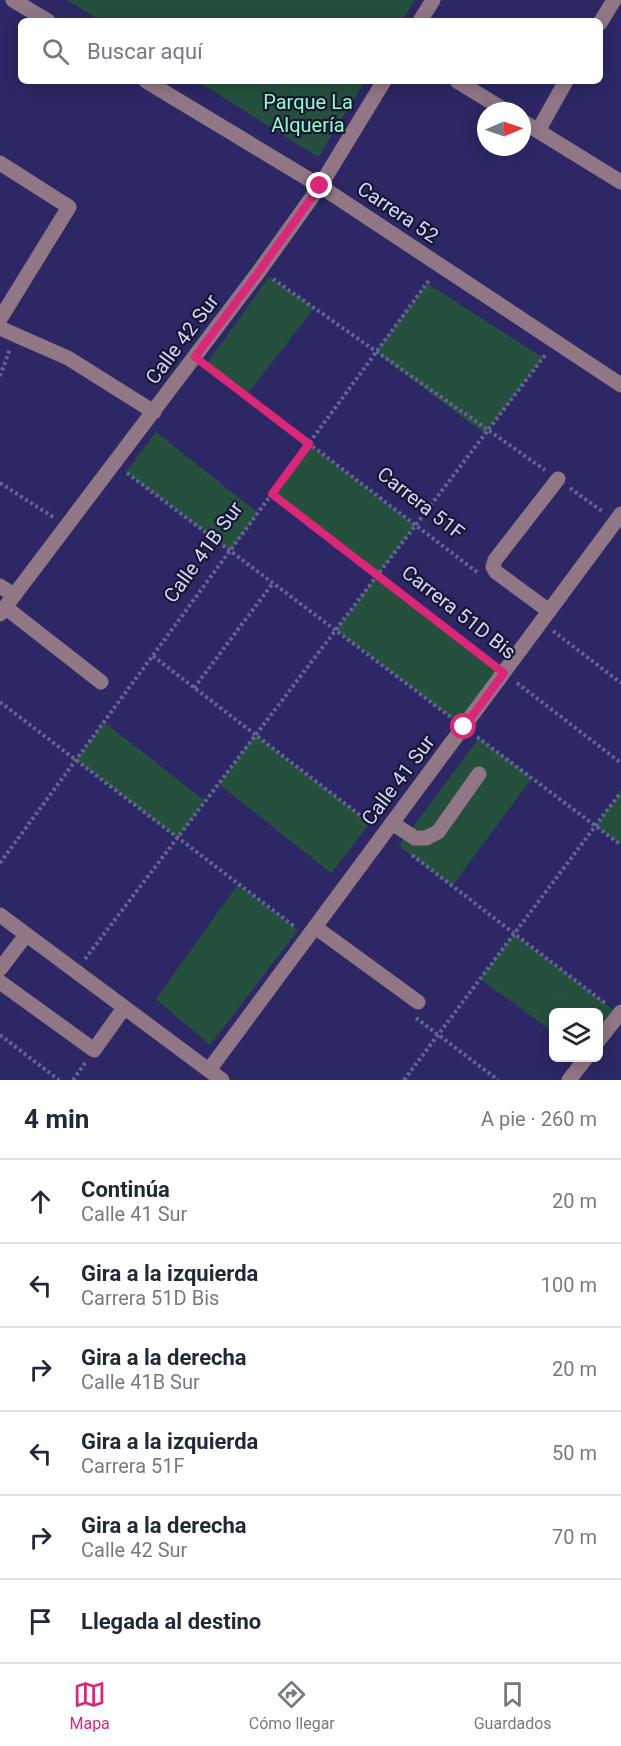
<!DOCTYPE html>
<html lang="es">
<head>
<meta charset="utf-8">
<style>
	body { margin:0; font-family:Roboto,sans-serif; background:#f6f6f7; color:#1f2937 }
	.controls { position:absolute; right:18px; bottom:18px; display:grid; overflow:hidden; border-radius:9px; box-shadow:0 3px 15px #0003 }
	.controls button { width:54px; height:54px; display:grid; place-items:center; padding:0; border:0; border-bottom:2px solid #e0e1e3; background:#fff; color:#1f2937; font:30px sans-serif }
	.compass { position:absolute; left:477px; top:102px; width:54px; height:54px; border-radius:50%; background:#fff; box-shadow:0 3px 15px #0003; rotate:88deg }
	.stop { position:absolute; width:18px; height:18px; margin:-14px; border:4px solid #db2777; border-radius:50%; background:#fff }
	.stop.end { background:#db2777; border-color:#fff; box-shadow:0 2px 6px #0008 }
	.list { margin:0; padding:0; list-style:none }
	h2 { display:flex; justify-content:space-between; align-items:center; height:78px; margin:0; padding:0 24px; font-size:26px }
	h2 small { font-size:20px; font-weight:400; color:#747a83 }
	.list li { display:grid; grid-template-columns:39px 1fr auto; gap:18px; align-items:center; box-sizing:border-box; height:84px; padding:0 24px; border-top:2px solid #e0e1e3 }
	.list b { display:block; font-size:22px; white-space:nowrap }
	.list p { margin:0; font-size:20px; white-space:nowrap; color:#747a83 }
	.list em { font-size:20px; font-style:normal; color:#747a83 }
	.icon { flex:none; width:33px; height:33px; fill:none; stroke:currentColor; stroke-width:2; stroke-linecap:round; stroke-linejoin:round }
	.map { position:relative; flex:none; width:621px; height:1080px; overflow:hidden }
	.search { position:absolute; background:#fff; box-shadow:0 3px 15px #0003; left:18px; right:18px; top:18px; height:66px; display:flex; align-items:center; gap:15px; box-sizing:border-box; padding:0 21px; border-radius:9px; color:#747a83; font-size:22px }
	.sheet { height:582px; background:#fff }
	nav { display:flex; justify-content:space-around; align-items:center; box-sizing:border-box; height:84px; border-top:2px solid #e0e1e3; background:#fff; font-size:16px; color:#747a83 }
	nav a { display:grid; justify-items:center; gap:3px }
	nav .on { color:#db2777 }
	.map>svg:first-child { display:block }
	.green { fill:#25503d }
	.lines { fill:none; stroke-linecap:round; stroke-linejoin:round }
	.path { stroke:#656297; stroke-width:4; stroke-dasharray:3 3; stroke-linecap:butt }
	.minor { stroke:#917786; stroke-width:15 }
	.route { stroke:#db2777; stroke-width:8 }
	.labels { text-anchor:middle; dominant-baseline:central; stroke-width:4.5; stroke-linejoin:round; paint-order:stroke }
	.park-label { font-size:20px; fill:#94fbcb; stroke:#171732 }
	.street-label { font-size:20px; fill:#d4d6fc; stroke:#171732 }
</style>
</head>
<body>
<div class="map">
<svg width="621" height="1080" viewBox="0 0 621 1080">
	<rect width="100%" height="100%" fill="#2d2865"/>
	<g class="green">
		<polygon points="67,0 415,0 402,21 101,21"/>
		<polygon points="197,81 365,81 318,157"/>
		<polygon points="269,277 314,308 246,396 206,365"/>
		<polygon points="427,283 543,358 485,434 376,352"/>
		<polygon points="156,432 258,513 230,551 126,472"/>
		<polygon points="309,444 415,525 378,575 504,673 464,727 336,630 377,575 272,494"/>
		<polygon points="104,722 205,801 178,838 76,760"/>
		<polygon points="255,735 370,823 331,873 219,784"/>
		<polygon points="479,738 532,778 452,886 399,846"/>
		<polygon points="621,792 621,845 595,826"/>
		<polygon points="238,884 298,930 210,1045 156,999"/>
		<polygon points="514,934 619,1014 599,1041 598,1012 554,1012 553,1032 480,979"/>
	</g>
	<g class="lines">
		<g class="path">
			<polyline points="273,279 545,470"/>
			<polyline points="208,366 478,573"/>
			<polyline points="0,376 10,349"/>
			<polyline points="127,473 452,718"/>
			<polyline points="0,483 53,517"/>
			<polyline points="570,488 603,512"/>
			<polyline points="272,494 492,664"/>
			<polyline points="553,631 621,683"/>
			<polyline points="153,656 370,823"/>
			<polyline points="517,683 621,763"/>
			<polyline points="194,688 273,583"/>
			<polyline points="0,702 295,927"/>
			<polyline points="477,737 621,845"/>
			<polyline points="412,855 606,1004"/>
			<polyline points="0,863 430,279"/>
			<polyline points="85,959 546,354"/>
			<polyline points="416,1018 498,1080"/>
			<polyline points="0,1035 59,1080"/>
			<polyline points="73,1080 85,1063"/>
			<polyline points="404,1080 621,792"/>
		</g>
		<g class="minor">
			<polyline points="13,0 48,21"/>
			<polyline points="420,21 433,0"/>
			<polyline points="600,23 614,0"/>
			<polyline points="146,81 320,186 621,385"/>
			<polyline points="457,81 506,111"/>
			<polyline points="522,121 621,182"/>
			<polyline points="538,131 566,81"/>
			<polyline points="0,163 69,207 0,319"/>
			<polyline points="0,328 68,358 154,412"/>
			<polyline points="0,586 14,595"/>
			<polyline points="5,607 101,682"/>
			<polyline points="549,611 496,572 493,567 495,560 558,479"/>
			<polyline points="0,614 260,270 320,186 384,81"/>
			<polyline points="392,823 415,838 426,838 438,832 479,774"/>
			<polyline points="0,915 222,1080"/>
			<polyline points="315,927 418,1002"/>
			<polyline points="0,969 26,935"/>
			<polyline points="0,982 94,1050 124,1008"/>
			<polyline points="598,1041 621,1012"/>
			<polyline points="209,1070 621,514"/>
			<polyline points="569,1080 586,1058"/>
		</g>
	</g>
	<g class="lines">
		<polyline class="route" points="320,186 260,270 195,357 309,444 272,494 504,673 464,727"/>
	</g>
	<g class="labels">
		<g class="park-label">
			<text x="308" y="102">Parque La<tspan x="308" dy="23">Alquería</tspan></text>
		</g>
		<g class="street-label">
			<text transform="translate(398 212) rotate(34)">Carrera 52</text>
			<text transform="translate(182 339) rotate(-53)">Calle 42 Sur</text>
			<text transform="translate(421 503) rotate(38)">Carrera 51F</text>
			<text transform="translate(203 552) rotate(-54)">Calle 41B Sur</text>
			<text transform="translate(459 612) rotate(38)">Carrera 51D Bis</text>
			<text transform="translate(398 780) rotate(-53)">Calle 41 Sur</text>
		</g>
	</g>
</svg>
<div class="controls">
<button><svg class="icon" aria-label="layers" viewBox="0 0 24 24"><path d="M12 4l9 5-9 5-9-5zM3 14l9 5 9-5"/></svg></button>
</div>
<svg class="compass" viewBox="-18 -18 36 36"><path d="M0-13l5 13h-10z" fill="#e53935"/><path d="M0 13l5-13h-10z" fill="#747a83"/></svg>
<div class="stop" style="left:464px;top:727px"></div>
<div class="stop end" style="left:320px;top:186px"></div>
<div class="search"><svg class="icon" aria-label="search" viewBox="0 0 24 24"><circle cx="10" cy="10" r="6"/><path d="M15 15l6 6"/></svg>Buscar aquí</div>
</div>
<section class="sheet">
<h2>4 min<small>A pie · 260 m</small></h2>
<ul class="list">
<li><svg class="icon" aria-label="ahead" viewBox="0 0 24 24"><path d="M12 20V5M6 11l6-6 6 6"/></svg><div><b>Continúa</b><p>Calle 41 Sur</p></div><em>20 m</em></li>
<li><svg class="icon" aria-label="left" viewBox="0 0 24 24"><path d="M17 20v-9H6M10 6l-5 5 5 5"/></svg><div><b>Gira a la izquierda</b><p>Carrera 51D Bis</p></div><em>100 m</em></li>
<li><svg class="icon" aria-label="right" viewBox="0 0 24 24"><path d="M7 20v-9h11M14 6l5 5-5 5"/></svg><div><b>Gira a la derecha</b><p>Calle 41B Sur</p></div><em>20 m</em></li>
<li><svg class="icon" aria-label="left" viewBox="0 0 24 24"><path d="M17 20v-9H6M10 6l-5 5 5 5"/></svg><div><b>Gira a la izquierda</b><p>Carrera 51F</p></div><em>50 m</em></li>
<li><svg class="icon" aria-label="right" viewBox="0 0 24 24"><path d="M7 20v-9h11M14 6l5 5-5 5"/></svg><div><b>Gira a la derecha</b><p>Calle 42 Sur</p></div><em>70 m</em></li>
<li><svg class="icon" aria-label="arrive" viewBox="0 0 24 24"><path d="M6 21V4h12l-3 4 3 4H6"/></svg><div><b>Llegada al destino</b></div></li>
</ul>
</section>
<nav>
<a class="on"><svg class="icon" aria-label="map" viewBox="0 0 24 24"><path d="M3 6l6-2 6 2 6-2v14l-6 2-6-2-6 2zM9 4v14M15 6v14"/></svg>Mapa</a>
<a><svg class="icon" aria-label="directions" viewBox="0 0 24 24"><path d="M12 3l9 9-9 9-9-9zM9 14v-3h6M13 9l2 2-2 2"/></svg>Cómo llegar</a>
<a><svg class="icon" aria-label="saved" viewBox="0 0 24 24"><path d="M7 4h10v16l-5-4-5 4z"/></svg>Guardados</a>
</nav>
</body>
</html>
